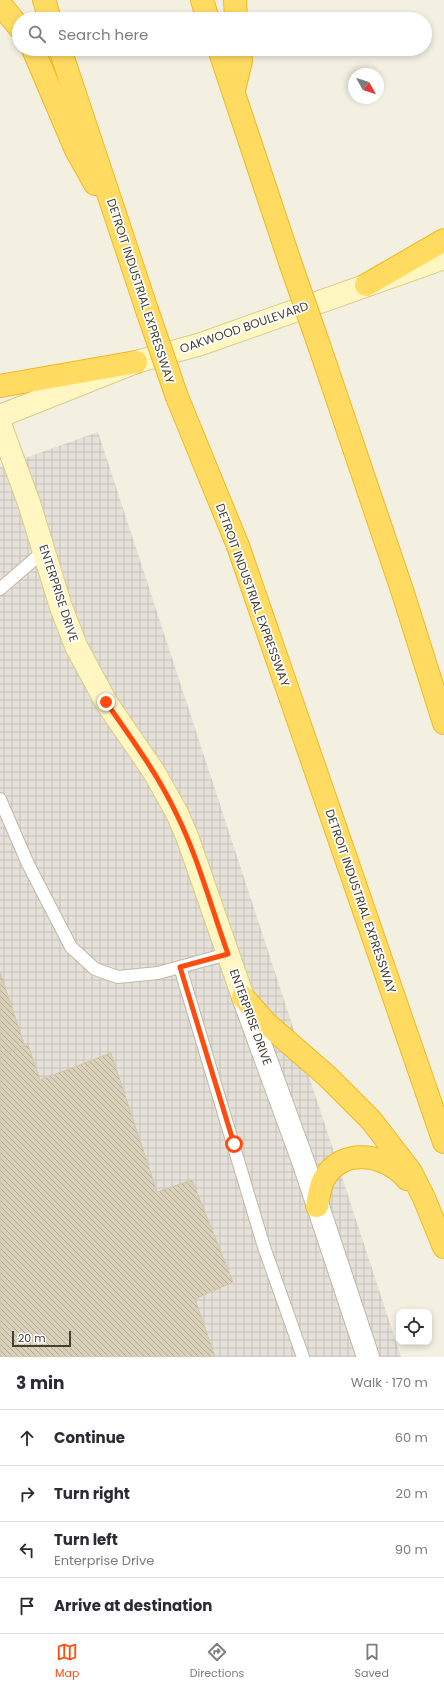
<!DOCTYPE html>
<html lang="en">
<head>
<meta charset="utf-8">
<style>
	body { margin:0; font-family:Poppins,sans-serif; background:#f7f7f7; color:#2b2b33 }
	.controls { position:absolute; right:12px; bottom:12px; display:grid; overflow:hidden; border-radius:8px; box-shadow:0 2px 6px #0003 }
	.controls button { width:36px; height:36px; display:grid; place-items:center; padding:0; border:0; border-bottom:1px solid #e1e1e2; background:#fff; color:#2b2b33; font:20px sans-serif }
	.compass { position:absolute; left:348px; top:68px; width:36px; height:36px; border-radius:50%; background:#fff; box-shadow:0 2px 6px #0003; rotate:129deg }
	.scale { position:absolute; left:12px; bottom:10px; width:59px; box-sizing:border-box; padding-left:4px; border:2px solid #464032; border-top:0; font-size:11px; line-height:14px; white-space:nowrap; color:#464032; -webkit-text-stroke:3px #fff; paint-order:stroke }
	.stop { position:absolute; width:12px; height:12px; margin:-9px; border:3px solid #ff4b0e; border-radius:50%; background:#fff }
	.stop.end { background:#ff4b0e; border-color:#fff; box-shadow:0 1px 4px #0008 }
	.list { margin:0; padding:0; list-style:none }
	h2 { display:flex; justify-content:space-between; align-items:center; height:52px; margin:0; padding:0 16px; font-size:17px }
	h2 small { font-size:13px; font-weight:400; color:#7c7c81 }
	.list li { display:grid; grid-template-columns:26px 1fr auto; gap:12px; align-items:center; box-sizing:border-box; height:56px; padding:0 16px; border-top:1px solid #e1e1e2 }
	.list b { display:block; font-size:15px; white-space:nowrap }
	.list p { margin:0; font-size:13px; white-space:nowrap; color:#7c7c81 }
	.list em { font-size:13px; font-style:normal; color:#7c7c81 }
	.icon { flex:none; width:22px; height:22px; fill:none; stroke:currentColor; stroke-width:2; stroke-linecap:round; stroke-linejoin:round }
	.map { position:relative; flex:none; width:444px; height:1357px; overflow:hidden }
	.search { position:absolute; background:#fff; box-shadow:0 2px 6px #0003; left:12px; right:12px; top:12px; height:44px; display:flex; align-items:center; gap:10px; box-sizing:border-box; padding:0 14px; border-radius:22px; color:#7c7c81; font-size:15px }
	.sheet { height:276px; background:#fff }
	nav { display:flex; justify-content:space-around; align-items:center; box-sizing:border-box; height:56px; border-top:1px solid #e1e1e2; background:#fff; font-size:11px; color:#7c7c81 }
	nav a { display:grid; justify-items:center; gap:2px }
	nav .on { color:#ff4b0e }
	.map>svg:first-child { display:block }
	.industrial { fill:url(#industrial-grid) }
	.building { fill:url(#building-back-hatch); stroke:#d2c6a9 }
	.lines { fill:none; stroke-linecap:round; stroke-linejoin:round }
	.lane-casing { stroke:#c0b9a4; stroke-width:14 }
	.street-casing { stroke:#c0b9a4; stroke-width:24 }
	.secondary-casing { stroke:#d9cd8c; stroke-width:24 }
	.highway-casing { stroke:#efb920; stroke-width:24 }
	.lane { stroke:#fff; stroke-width:12 }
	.street { stroke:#fff; stroke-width:22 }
	.secondary { stroke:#fff6c1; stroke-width:22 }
	.highway { stroke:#ffdb62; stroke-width:22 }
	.highway-bridge-casing { stroke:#efb920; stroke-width:24; stroke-linecap:butt }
	.highway-bridge { stroke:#ffdb62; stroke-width:22 }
	.route { stroke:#ff4b0e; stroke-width:5 }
	.labels { text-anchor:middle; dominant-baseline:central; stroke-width:3.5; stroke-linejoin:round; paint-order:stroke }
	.street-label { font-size:12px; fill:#464032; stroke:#fff }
</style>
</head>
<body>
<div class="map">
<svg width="444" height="1357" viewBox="0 0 444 1357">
	<defs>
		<pattern id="industrial-grid" width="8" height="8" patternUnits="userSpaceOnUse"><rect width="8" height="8" fill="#e5e0d8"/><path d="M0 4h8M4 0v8" fill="none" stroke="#c6c1ba"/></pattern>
		<pattern id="building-back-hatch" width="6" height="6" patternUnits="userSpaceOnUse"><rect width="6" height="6" fill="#d9d0b9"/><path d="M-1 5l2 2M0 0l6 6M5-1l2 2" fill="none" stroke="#b2aa97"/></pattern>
	</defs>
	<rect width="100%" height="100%" fill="#f3f0e2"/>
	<polygon class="industrial" points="98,432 401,1357 0,1357 0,467"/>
	<g class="building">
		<polygon points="0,972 25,1047 0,1055"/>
		<polygon points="28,1045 40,1080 111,1053 157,1192 192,1180 233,1282 195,1299 215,1357 0,1357 0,1055"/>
	</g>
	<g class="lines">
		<defs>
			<g id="lane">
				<polyline points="0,589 45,550"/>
				<polyline points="0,799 28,864 71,947 95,969 118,977 158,973 227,954"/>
				<polyline points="180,967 264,1247 303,1357"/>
			</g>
			<polyline id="street" points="243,997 304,1164 368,1357"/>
			<g id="secondary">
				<polyline points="0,416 136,362 201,344 444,258"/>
				<polyline points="0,424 29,503 61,607 76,646 106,702 154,772 177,813 188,839 243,997"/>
			</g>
			<g id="highway">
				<polyline points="44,0 50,19"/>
				<polyline points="202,0 208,19"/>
				<polyline points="235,0 236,19"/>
				<polyline points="0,4 19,27"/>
				<polyline points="33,49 76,150 95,184"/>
				<polyline points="60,49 147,310"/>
				<polyline points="219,49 290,262"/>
				<polyline points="234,90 241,61 240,49"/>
				<polyline points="366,285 444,240"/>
				<polyline points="320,348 402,590 444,723"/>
				<polyline points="0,386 136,362"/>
				<polyline points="177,397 238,546 444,1142"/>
				<polyline points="243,997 266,1023 327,1076 371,1120 411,1172 424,1198 444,1247"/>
				<path d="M317,1206C319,1197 319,1188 324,1179C342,1146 386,1154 407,1179"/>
			</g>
		</defs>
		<use href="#lane" class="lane-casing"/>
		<use href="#street" class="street-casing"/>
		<use href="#secondary" class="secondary-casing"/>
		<use href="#highway" class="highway-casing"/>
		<use href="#lane" class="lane"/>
		<use href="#street" class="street"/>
		<use href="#secondary" class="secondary"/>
		<use href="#highway" class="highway"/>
		<defs>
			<g id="highway-bridge">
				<polyline points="290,262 320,348"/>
				<polyline points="147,310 177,397"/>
			</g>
		</defs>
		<use href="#highway-bridge" class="highway-bridge-casing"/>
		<use href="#highway-bridge" class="highway-bridge"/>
	</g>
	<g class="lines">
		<path class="route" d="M106,702C131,738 157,773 176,813C198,857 211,907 228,954L180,967L234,1144"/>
	</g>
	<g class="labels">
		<g class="street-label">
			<text transform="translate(141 291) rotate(72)">DETROIT INDUSTRIAL EXPRESSWAY</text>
			<text transform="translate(244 327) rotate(-19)">OAKWOOD BOULEVARD</text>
			<text transform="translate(59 593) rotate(72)">ENTERPRISE DRIVE</text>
			<text transform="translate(253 595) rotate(70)">DETROIT INDUSTRIAL EXPRESSWAY</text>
			<text transform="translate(361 901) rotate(71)">DETROIT INDUSTRIAL EXPRESSWAY</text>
			<text transform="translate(251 1017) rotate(70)">ENTERPRISE DRIVE</text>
		</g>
	</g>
</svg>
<div class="controls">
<button><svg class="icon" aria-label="locate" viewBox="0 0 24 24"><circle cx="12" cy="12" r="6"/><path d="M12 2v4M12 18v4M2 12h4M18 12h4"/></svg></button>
</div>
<svg class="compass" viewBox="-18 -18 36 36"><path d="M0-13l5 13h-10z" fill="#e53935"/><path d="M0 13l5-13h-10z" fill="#7c7c81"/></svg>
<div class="scale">20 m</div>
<div class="stop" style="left:234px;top:1144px"></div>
<div class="stop end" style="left:106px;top:702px"></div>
<div class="search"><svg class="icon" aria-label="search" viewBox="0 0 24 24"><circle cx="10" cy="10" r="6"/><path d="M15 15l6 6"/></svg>Search here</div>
</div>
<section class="sheet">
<h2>3 min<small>Walk · 170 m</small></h2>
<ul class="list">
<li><svg class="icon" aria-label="ahead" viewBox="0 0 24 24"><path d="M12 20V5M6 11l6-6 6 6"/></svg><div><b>Continue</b></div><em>60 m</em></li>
<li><svg class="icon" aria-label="right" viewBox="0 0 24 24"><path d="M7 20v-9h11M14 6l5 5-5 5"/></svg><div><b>Turn right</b></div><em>20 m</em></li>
<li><svg class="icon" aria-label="left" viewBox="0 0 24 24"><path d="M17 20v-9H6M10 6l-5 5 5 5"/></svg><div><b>Turn left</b><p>Enterprise Drive</p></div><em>90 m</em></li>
<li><svg class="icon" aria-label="arrive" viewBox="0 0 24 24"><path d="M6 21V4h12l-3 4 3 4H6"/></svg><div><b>Arrive at destination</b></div></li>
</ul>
</section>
<nav>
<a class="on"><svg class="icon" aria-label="map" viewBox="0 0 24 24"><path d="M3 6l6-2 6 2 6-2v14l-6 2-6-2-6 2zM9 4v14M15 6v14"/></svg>Map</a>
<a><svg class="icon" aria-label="directions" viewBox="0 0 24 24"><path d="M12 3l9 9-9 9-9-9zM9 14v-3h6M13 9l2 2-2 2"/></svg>Directions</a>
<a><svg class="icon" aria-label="saved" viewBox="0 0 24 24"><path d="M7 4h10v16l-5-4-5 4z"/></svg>Saved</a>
</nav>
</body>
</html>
